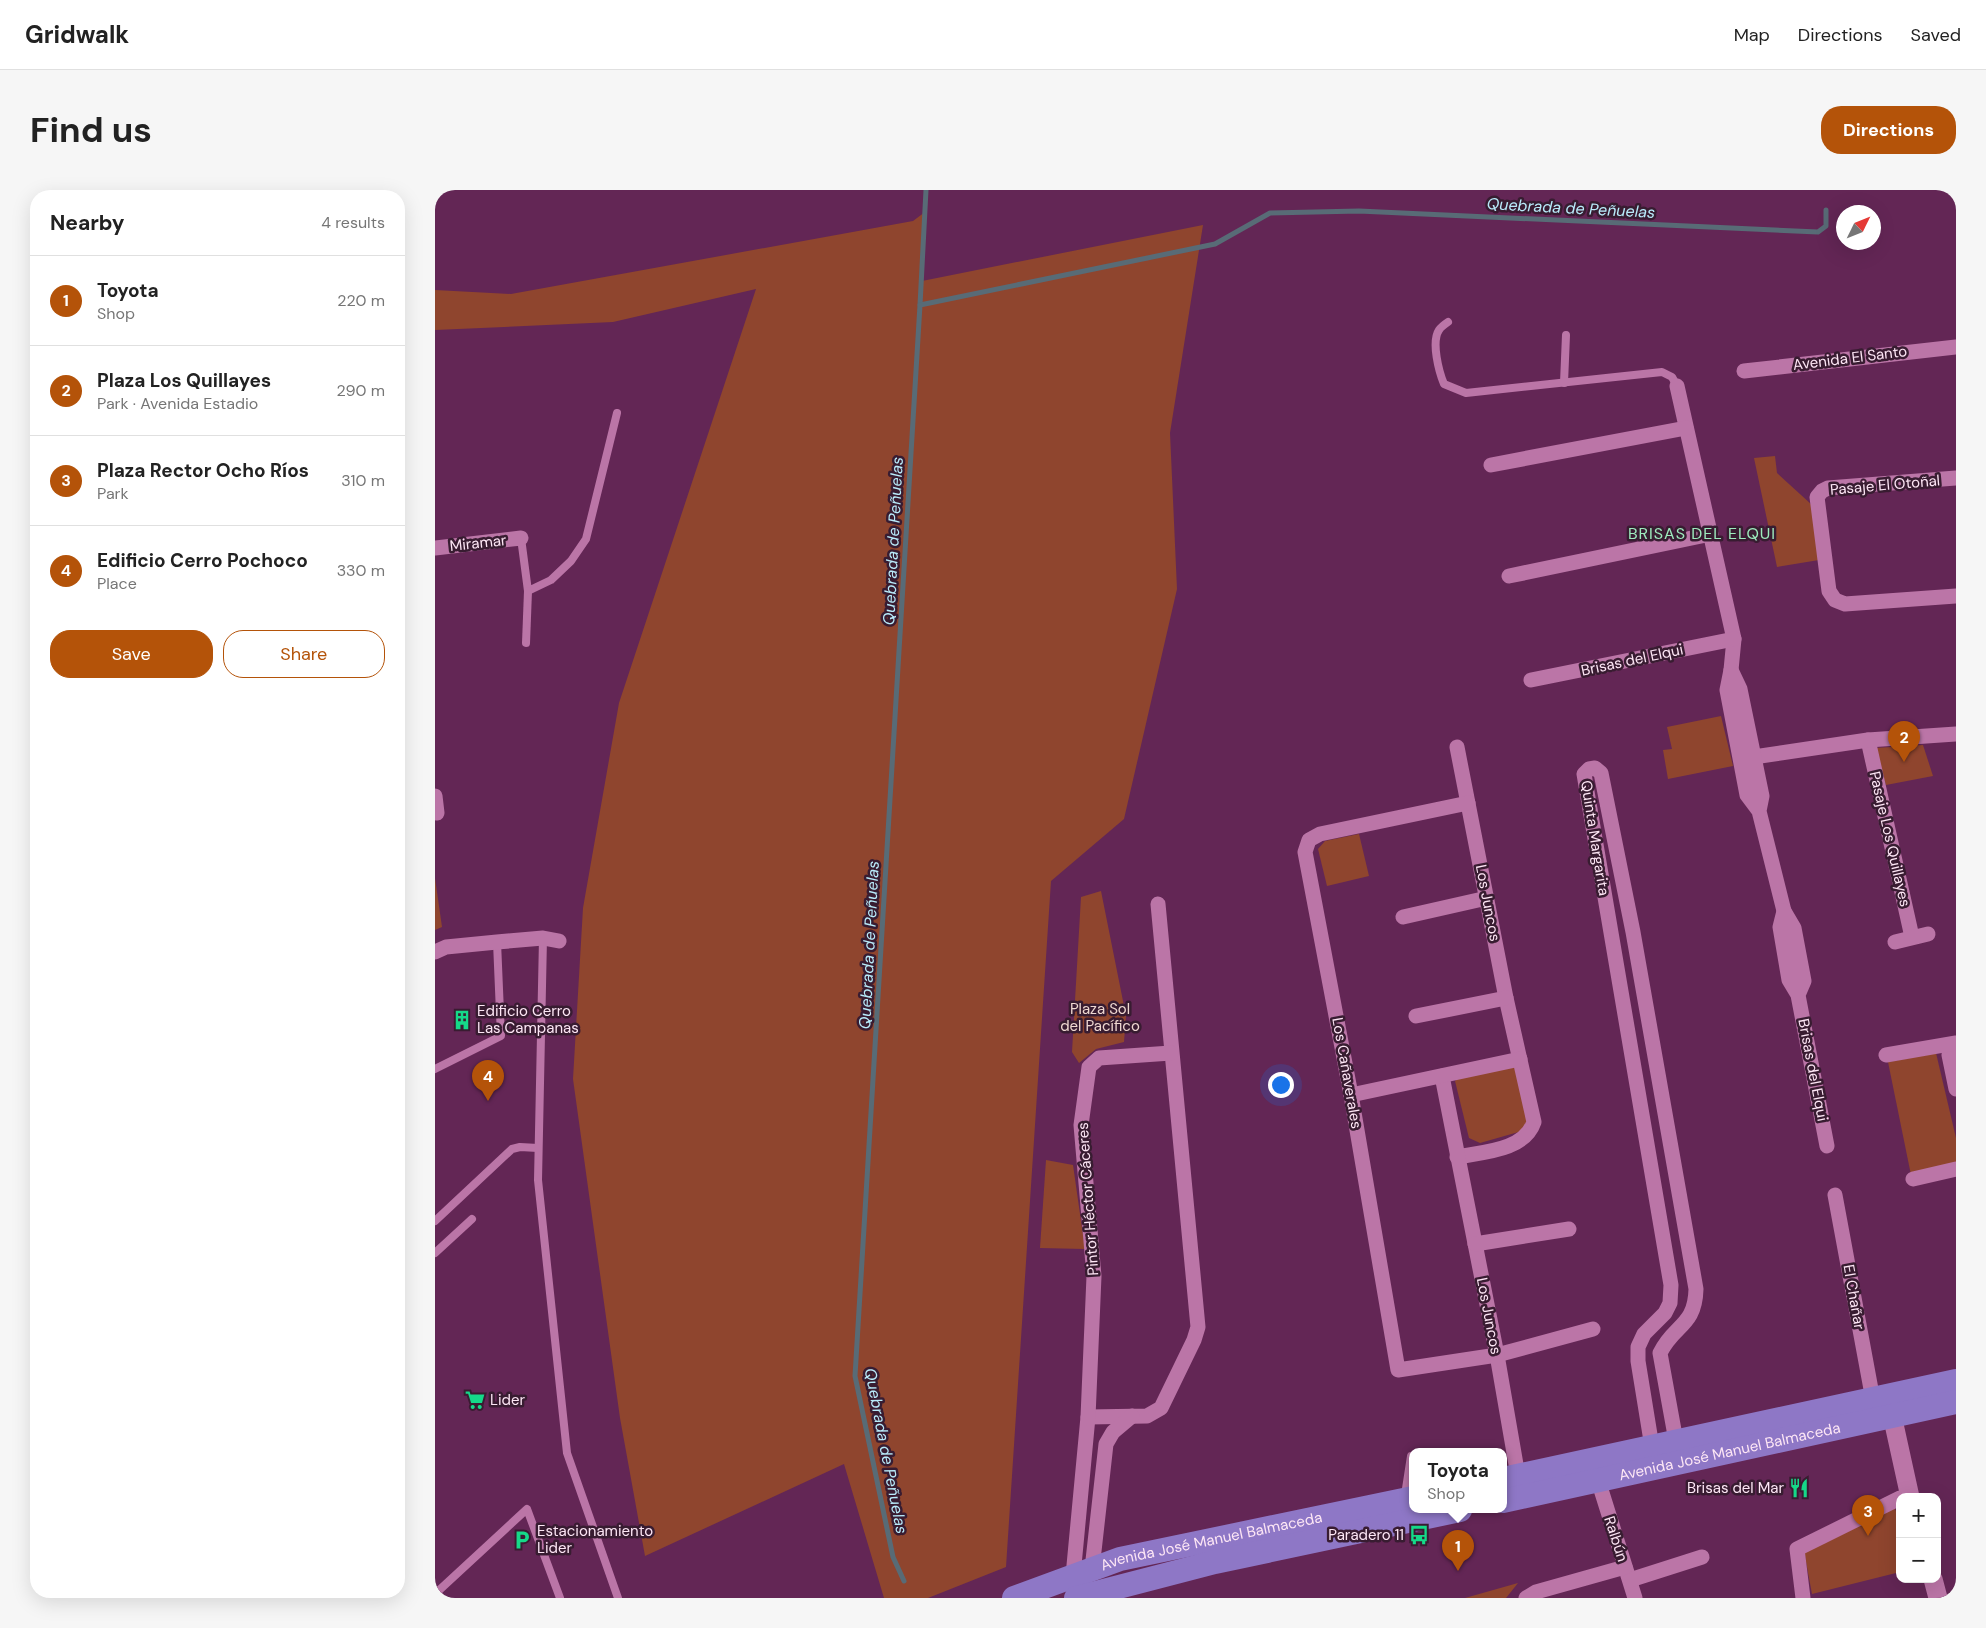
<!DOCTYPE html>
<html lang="en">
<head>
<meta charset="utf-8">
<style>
	body { margin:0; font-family:"DM Sans",sans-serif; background:#f6f6f6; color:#222 }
	.controls { position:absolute; right:15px; bottom:15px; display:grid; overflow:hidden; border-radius:10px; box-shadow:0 5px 20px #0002 }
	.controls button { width:45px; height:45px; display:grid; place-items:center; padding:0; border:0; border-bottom:1px solid #e0e0e0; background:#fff; color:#222; font:25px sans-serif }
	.compass { position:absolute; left:1401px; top:15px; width:45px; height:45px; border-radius:50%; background:#fff; box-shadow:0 5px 20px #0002; rotate:47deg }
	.you { position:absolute; left:845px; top:894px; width:18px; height:18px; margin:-12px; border:4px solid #fff; border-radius:50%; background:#1a73e8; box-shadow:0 0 0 8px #1a73e833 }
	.badge { display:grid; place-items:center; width:32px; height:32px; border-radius:50%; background:#b45309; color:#fff; font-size:16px; font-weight:700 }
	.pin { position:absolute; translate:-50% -41px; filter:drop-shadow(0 1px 2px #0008) }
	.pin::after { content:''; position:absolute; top:26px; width:18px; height:15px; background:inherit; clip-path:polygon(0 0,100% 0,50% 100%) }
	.popup { position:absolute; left:974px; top:1258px; width:98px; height:65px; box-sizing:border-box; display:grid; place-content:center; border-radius:10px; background:#fff; filter:drop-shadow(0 1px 4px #0005); font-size:16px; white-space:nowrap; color:#767676 }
	.popup b { font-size:19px; color:#222 }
	.popup::after { content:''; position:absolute; left:50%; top:100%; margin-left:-10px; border:10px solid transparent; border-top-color:#fff }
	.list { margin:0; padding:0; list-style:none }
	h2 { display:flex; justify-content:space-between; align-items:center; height:65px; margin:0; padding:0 20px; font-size:21px }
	h2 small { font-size:16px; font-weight:400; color:#767676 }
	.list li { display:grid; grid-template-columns:32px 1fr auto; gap:15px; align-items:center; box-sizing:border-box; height:90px; padding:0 20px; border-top:1px solid #e0e0e0 }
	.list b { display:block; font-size:19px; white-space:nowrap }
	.list p { margin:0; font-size:16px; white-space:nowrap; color:#767676 }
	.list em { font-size:16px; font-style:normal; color:#767676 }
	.actions { display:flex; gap:10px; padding:15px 20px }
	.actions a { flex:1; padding:11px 0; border:1px solid #b45309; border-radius:20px; text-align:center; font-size:18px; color:#b45309 }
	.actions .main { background:#b45309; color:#fff }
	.map { position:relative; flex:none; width:1521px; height:1408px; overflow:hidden; border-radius:20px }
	header { display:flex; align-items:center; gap:30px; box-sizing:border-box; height:70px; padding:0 25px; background:#fff; border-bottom:1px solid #e0e0e0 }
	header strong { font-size:24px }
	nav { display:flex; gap:28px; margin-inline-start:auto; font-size:18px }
	.intro { display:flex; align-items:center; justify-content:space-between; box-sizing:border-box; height:120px; padding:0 30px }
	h1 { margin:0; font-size:35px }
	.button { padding:12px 22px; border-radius:20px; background:#b45309; color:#fff; font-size:18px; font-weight:700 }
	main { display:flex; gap:30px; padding:0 30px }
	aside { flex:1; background:#fff; border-radius:20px; box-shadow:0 5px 20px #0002 }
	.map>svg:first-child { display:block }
	.green { fill:#8f452e }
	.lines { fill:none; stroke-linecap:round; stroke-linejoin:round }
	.stream { stroke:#586b76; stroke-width:5 }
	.service { stroke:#bb75a7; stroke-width:8 }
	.minor { stroke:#bb75a7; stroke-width:15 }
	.tertiary { stroke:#bb75a7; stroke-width:19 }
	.primary { stroke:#8e77c6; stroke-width:24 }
	.labels { text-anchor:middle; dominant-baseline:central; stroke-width:5; stroke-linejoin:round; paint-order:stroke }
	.street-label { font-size:15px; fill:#fde6f5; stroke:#381c31 }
	.park-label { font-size:15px; fill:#efd8d1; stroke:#381c31 }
	.poi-label { font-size:15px; fill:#fde6f5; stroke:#381c31; text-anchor:start }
	.water-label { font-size:16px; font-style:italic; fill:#b9ebfa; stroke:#381c31 }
	.neighbourhood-label { font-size:16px; letter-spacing:1px; fill:#9eecbe; stroke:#381c31 }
</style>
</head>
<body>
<header>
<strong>Gridwalk</strong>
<nav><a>Map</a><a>Directions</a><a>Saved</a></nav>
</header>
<div class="intro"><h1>Find us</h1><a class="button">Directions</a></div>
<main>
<aside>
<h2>Nearby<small>4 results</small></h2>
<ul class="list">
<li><span class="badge">1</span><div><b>Toyota</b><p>Shop</p></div><em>220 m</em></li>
<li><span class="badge">2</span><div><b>Plaza Los Quillayes</b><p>Park · Avenida Estadio</p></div><em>290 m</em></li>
<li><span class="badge">3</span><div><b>Plaza Rector Ocho Ríos</b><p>Park</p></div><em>310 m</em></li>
<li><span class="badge">4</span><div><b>Edificio Cerro Pochoco</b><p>Place</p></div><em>330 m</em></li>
</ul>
<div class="actions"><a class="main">Save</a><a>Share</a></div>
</aside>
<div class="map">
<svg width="1521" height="1408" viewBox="0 0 1521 1408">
	<rect width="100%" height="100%" fill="#632655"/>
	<g class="green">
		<polygon points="490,22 487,91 768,35 735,243 742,399 689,629 616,691 571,1377 493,1408 449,1408 409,1274 210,1366 185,1228 138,889 148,718 184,513 321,99 178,132 0,140 0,100 76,104 478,31"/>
		<polygon points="1340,266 1342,283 1377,315 1384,370 1342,377 1319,268"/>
		<polygon points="1286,526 1298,576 1233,589 1228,560 1237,559 1232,537"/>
		<polygon points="1488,555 1498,586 1451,595 1440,558"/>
		<polygon points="924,644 934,686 892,696 883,659 890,651"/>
		<polygon points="0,688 7,737 0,740"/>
		<polygon points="666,701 691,826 689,852 661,859 644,873 637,862 646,707"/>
		<polygon points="1501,863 1521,948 1521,975 1476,985 1453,872"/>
		<polygon points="1075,875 1082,880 1092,932 1087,941 1045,953 1034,948 1020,891 1029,883"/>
		<polygon points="611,970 638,975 650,1059 605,1058"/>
		<polygon points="1459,1317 1465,1330 1465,1382 1377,1404 1369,1361"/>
		<polygon points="1083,1393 1071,1408 1030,1408"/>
	</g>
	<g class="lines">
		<g class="stream">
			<polyline points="485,115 491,0"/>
			<polyline points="469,1391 458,1367 420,1186 485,115 780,54 835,23 924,21 1383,42 1391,36 1391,20"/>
		</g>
		<g class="service">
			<path d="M1013,132C1010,134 1006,137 1004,140C996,152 1004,182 1009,194L1031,203L1227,182L1237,187L1242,196"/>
			<polyline points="1129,193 1131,145"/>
			<polyline points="86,348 93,401 116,390 136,371 151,349 182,223"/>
			<polyline points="91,453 93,401"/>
			<polyline points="108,748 103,990 132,1263 183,1408"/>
			<polyline points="0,879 66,846 62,752"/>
			<polyline points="0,1031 77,959 85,957 103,958"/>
			<polyline points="0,1063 37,1029"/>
			<polyline points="996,1262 1004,1262"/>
			<polyline points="970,1305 976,1266 978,1266"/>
			<polyline points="0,1404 92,1319 125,1408"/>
		</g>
		<g class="minor">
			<polyline points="1309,181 1521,157"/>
			<polyline points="1242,196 1299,449 1296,480"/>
			<polyline points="1056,275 1251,238"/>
			<polyline points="1521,288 1393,298 1387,301 1382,307 1394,401 1400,410 1410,414 1521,406"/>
			<polyline points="0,358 86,348"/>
			<polyline points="1074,386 1276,344"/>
			<polyline points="1096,490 1299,449"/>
			<polyline points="1433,550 1477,747"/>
			<path d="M1022,557L1071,808L1099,932C1089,961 1048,962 1022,967"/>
			<polyline points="1319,567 1433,550 1521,544"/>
			<polyline points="0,606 2,623"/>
			<polyline points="1033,613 885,644 874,650 870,662 916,905 963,1180 1062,1165 1158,1139"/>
			<polyline points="1324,621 1327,606 1305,499 1296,480 1292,500 1312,605 1324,621 1349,721"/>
			<polyline points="968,727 1052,708"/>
			<polyline points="1460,752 1493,744"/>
			<polyline points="0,762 11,757 62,752 108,748 124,751"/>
			<polyline points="1363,805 1369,791 1359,738 1349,721 1345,737 1354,790 1363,805 1392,956"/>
			<polyline points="981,826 1071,808"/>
			<polyline points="1521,854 1515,860 1514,865 1521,899"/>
			<polyline points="1451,865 1521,853"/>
			<polyline points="1007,886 1062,1165 1083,1286"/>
			<polyline points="916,905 1085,869"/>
			<polyline points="1478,989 1521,979"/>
			<polyline points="1400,1005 1438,1210"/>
			<polyline points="1040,1054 1134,1039"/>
			<polyline points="653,1227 712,1226 726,1218 759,1150 763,1137 723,714"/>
			<path d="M1217,1257L1203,1171V1157L1209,1144L1230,1123L1235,1113L1236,1095L1149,584L1154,579L1160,578L1166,583L1198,742L1261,1099C1260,1137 1239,1134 1225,1163L1241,1251"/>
			<polyline points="1163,1290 1200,1408"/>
			<polyline points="657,1379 671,1254 678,1242 697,1226"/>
			<polyline points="638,1386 653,1227 659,1086 646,935 654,877 664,868 736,863"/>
			<polyline points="1195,1390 1267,1367"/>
			<polyline points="1091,1408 1101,1402 1190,1377"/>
			<polyline points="1368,1408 1362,1359 1465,1308"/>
		</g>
		<g class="tertiary">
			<polyline points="1462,1213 1457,1225 1475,1307"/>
			<polyline points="1498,1389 1503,1408"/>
		</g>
		<g class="primary">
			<polyline points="1068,1289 1521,1191"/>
			<path id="s1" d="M1068,1311L1521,1212"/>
			<path id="s2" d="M579,1408L685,1369L978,1308"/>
			<polyline points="641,1408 780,1372 1025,1320"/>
		</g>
	</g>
	<defs>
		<symbol id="building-bare" viewBox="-9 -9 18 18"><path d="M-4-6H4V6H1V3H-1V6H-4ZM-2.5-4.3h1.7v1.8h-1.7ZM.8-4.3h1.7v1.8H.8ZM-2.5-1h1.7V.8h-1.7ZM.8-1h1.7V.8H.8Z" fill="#15d989" stroke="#381c31" stroke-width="2.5" paint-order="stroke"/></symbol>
		<symbol id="supermarket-bare" viewBox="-9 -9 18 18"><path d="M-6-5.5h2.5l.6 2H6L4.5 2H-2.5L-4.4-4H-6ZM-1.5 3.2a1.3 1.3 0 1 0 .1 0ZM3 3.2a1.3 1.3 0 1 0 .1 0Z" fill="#15d989" stroke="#381c31" stroke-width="2.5" paint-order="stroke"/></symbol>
		<symbol id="restaurant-bare" viewBox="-9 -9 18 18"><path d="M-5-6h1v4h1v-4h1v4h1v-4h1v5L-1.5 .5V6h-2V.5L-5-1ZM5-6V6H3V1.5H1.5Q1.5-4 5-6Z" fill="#15d989" stroke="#381c31" stroke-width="2.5" paint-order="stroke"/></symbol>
		<symbol id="bus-bare" viewBox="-9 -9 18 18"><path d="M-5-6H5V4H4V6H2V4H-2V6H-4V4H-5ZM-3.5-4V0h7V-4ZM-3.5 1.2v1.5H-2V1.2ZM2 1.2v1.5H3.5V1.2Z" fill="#15d989" stroke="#381c31" stroke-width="2.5" paint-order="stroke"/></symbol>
		<symbol id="parking-bare" viewBox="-9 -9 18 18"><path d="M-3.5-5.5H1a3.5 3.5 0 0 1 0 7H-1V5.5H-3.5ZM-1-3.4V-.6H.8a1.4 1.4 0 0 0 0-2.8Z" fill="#15d989" stroke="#381c31" stroke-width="2.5" paint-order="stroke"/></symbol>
	</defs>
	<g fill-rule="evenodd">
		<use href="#building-bare" x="13" y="816" width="28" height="28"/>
		<use href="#supermarket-bare" x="26" y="1196" width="28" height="28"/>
		<use href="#restaurant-bare" x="1350" y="1284" width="28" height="28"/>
		<use href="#bus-bare" x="970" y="1331" width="28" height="28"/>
		<use href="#parking-bare" x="73" y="1336" width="28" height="28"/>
	</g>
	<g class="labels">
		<g class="street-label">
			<text transform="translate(1415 168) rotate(-7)">Avenida El Santo</text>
			<text transform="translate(1450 295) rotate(-5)">Pasaje El Otoñal</text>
			<text transform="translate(43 353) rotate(-6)">Miramar</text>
			<text transform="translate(1197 470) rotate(-12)">Brisas del Elqui</text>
			<text transform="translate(1160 648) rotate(81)">Quinta Margarita</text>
			<text transform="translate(1455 649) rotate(77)">Pasaje Los Quillayes</text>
			<text transform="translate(1053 713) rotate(79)">Los Juncos</text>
			<text transform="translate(1378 880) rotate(79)">Brisas del Elqui</text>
			<text transform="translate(912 883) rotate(80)">Los Cañaverales</text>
			<text transform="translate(653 1009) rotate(-94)">Pintor Héctor Cáceres</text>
			<text transform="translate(1419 1107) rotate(80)">El Chañar</text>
			<text transform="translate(1054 1126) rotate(79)">Los Juncos</text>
			<text stroke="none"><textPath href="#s1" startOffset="232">Avenida José Manuel Balmaceda</textPath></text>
			<text transform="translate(1181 1349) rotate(72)">Ralbún</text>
			<text stroke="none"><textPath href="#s2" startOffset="206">Avenida José Manuel Balmaceda</textPath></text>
		</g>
		<g class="park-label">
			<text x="665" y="819">Plaza Sol<tspan x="665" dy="17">del Pacífico</tspan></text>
		</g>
		<g class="poi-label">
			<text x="42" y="821">Edificio Cerro<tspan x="42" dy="17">Las Campanas</tspan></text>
			<text x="55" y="1210">Lider</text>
			<text x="1349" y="1298" text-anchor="end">Brisas del Mar</text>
			<text x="102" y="1341">Estacionamiento<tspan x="102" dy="17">Lider</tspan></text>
			<text x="969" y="1345" text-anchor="end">Paradero 11</text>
		</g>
		<g class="water-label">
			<text transform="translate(1136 18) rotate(3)">Quebrada de Peñuelas</text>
			<text transform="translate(458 351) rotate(-87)">Quebrada de Peñuelas</text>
			<text transform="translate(434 755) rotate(-87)">Quebrada de Peñuelas</text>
			<text transform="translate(451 1261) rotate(79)">Quebrada de Peñuelas</text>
		</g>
		<g class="neighbourhood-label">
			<text x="1267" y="343">BRISAS DEL ELQUI</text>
		</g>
	</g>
</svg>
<div class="controls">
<button>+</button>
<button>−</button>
</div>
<svg class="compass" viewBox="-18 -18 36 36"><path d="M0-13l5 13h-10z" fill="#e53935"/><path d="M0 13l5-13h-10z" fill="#767676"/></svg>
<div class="you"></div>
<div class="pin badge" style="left:1023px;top:1381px">1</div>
<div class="popup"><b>Toyota</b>Shop</div>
<div class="pin badge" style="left:1469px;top:572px">2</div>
<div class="pin badge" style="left:1433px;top:1346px">3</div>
<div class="pin badge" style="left:53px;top:911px">4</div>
</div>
</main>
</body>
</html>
